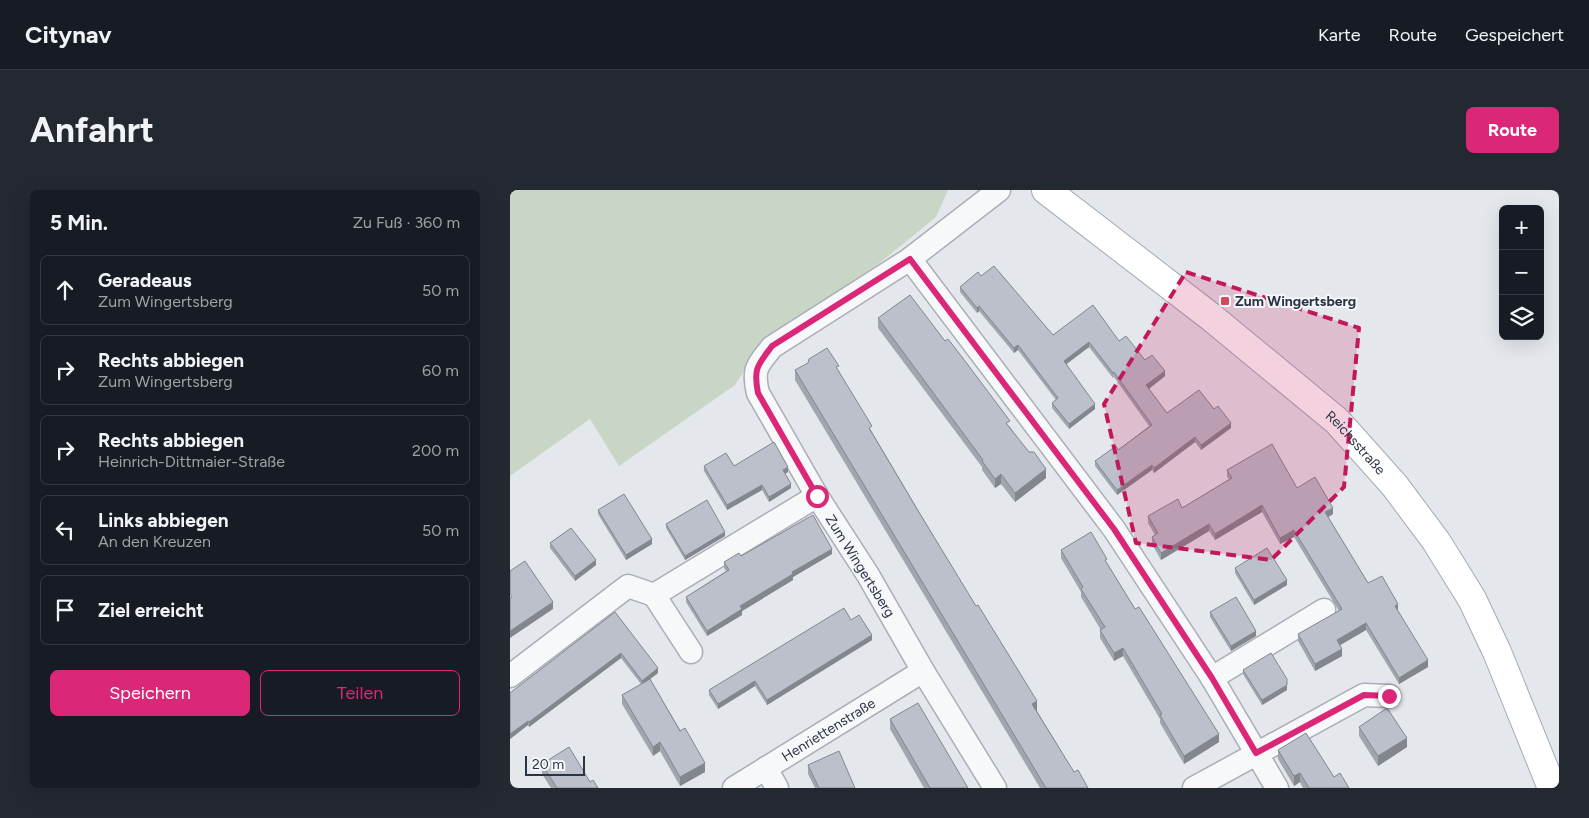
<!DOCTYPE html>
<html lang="de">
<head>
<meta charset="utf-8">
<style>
	body { margin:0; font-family:Figtree,sans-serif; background:#242831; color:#f1f3f6 }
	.controls { position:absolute; right:15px; top:15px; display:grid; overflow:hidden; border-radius:8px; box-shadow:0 5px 20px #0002 }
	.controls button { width:45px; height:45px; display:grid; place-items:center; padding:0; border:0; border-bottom:1px solid #363941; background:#171b24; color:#f1f3f6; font:25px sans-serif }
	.scale { position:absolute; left:15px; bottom:12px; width:60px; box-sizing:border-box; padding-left:5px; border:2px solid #2b3445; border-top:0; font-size:14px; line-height:18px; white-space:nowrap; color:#2b3445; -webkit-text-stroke:4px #f4f6f9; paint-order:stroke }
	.stop { position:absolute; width:15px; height:15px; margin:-11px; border:4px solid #db2777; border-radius:50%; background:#fff }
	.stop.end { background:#db2777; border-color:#fff; box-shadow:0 1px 5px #0008 }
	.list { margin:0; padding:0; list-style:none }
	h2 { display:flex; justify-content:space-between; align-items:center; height:65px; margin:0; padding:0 20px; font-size:21px }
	h2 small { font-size:16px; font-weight:400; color:#9ea1a6 }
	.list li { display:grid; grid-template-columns:32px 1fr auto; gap:15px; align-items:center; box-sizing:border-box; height:70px; margin:0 10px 10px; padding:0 10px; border:1px solid #363941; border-radius:8px }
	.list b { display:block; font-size:19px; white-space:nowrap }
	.list p { margin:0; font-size:16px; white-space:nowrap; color:#9ea1a6 }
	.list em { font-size:16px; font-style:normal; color:#9ea1a6 }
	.actions { display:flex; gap:10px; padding:15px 20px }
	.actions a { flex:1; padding:11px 0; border:1px solid #db2777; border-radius:8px; text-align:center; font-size:18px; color:#db2777 }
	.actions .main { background:#db2777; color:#fff }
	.icon { flex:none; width:28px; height:28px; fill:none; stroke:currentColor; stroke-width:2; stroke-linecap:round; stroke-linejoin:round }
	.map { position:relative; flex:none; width:1049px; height:598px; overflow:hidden; border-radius:8px }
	header { display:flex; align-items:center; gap:30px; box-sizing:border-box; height:70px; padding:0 25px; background:#171b24; border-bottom:1px solid #363941 }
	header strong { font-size:24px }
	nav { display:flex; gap:28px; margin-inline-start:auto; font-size:18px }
	.intro { display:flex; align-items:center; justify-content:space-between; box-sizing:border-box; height:120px; padding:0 30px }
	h1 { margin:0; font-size:35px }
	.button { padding:12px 22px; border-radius:8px; background:#db2777; color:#fff; font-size:18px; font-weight:700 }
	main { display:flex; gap:30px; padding:0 30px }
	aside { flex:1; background:#171b24; border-radius:8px; box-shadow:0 5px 20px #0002 }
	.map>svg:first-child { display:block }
	.green { fill:#c9d6c5 }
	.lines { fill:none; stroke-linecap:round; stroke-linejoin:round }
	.minor-casing { stroke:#a9aeb7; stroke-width:25 }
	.major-casing { stroke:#a3abb8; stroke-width:30 }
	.minor { stroke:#f7f8fa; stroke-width:22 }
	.major { stroke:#fff; stroke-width:28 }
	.wall { fill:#a1a5ae }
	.shaded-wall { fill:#83868d }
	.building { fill:#bbc0ca; stroke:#83868d }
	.route { stroke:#db2777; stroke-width:6 }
	.marked { fill:#c2185b; fill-opacity:0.2; stroke:#c2185b; stroke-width:4; stroke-dasharray:10 6; stroke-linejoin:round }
	.poi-dot { fill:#d1495b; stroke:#f4f6f9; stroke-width:2 }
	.labels { text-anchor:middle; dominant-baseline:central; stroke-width:4; stroke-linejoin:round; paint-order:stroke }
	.poi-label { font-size:14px; font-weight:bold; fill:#2b3445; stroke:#f4f6f9; text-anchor:start }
	.street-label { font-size:14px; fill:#2b3445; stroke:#f4f6f9 }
</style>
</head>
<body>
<header>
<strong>Citynav</strong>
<nav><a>Karte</a><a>Route</a><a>Gespeichert</a></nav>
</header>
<div class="intro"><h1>Anfahrt</h1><a class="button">Route</a></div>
<main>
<aside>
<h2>5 Min.<small>Zu Fuß · 360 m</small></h2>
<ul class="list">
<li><svg class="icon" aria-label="ahead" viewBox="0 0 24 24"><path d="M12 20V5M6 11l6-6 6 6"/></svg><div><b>Geradeaus</b><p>Zum Wingertsberg</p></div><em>50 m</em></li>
<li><svg class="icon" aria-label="right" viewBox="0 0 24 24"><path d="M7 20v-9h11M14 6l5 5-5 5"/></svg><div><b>Rechts abbiegen</b><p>Zum Wingertsberg</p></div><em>60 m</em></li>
<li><svg class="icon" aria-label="right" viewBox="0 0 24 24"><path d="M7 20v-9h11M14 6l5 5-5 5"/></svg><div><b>Rechts abbiegen</b><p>Heinrich-Dittmaier-Straße</p></div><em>200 m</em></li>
<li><svg class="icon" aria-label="left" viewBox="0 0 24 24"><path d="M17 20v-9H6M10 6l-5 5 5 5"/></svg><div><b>Links abbiegen</b><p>An den Kreuzen</p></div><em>50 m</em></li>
<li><svg class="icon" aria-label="arrive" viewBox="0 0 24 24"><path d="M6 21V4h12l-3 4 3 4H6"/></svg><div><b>Ziel erreicht</b></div></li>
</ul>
<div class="actions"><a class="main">Speichern</a><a>Teilen</a></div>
</aside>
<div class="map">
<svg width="1049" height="598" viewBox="0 0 1049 598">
	<rect width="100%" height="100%" fill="#e4e7ec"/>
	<polygon class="green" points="0,0 438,0 426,27 372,71 249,157 225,195 109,276 80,229 0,286"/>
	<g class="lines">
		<defs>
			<g id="minor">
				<polyline points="400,69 604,339 702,488 767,598"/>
				<polyline points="144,405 181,462"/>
				<polyline points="0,486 118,396 144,405 307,306"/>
				<polyline points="702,488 814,420"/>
				<polyline points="256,578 267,598"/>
				<path id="s1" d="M224,598L413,481"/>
				<path d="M485,598L413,481L358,385L307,306L248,203C242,178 248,175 262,157L400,69L489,0"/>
				<polyline points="684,598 854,505 879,506"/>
			</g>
			<g id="major">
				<path id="s2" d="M536,0L701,127L827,231L885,296L926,351L962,409L987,462L1042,598"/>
			</g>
		</defs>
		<use href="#minor" class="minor-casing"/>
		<use href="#major" class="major-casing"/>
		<use href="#minor" class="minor"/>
		<use href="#major" class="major"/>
	</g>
	<g class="wall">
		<polygon points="471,86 543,145 609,151 655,186 639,199 657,223 704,219 721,238 691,260 685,252 644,283 642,280 607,305 585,276 585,271 608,260 639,236 604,187 603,188 579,157 556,174 585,219 559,239 542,218 542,213 546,210 508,160 504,163 469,121 467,123 450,102 450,97"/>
		<polygon points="368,128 500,237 536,288 505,312 491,294 485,298 472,280 472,277 368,138"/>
		<polygon points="285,180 329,181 362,242 527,521 564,582 578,598 530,598 285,190"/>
		<polygon points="194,276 224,276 278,282 275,284 281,298 259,312 252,300 217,320 194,281"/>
		<polygon points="717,280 787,298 823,324 818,327 858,393 888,421 918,477 889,494 856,440 830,455 832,466 805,481 788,451 788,444 829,421 784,347 770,354 752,322 705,350 699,341 651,370 642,354 642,347 645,345 638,333 638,326 672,318 719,289 717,287"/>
		<polygon points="88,320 142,354 116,370 88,324"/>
		<polygon points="156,334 215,346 175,370 156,338"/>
		<polygon points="40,353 86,375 65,391 40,358"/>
		<polygon points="551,360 597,374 709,552 674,574 650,533 650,529 613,466 604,471 590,448 590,440 591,440 571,407 571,402 551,368"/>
		<polygon points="322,364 283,387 283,390 232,421 232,425 197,446 176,412 176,407 216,381 214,378 214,372 231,366"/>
		<polygon points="725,378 777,395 744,415 725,383"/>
		<polygon points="105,422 148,483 140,489 195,582 170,596 150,561 143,566 112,514 112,505 131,494 111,468 19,537 18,535 0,549"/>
		<polygon points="700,422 746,446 721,461 700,427"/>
		<polygon points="341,430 362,450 257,515 245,496 208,519 199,505 199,500"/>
		<polygon points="733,480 777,500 752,515 733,484"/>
		<polygon points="380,529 458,598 414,598 380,539"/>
		<polygon points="849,537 897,557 868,576 849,546"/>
		<polygon points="768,560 824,587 839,598 793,598 790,592 784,596 768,569"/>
		<polygon points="32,574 80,592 88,598 41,598 32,584"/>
		<polygon points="298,575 345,598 305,598 298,584"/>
	</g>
	<g class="shaded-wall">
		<polygon points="469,116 469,121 467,123 467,118"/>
		<polygon points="579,152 579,157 554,176 554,171"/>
		<polygon points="508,155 508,160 504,163 504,158"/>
		<polygon points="655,181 655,186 636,201 636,195"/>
		<polygon points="585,214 585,219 559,239 559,234"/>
		<polygon points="721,233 721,238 691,260 691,255"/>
		<polygon points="685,247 685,252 644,283 644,278"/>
		<polygon points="642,275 642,280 607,305 607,300"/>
		<polygon points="278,277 278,282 273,285 273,280"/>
		<polygon points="536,279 536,288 505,312 505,303"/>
		<polygon points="491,284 491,294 485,298 485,289"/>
		<polygon points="281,294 281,298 259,312 259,307"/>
		<polygon points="252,295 252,300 217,320 217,315"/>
		<polygon points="752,315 752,322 705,350 705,344"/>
		<polygon points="823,318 823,324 815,329 815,322"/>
		<polygon points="699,334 699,341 651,370 651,363"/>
		<polygon points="784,340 784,347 770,354 770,348"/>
		<polygon points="215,342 215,346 175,370 175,366"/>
		<polygon points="142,349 142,354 116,370 116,365"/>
		<polygon points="322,359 322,364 283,387 283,390 232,421 232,425 197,446 197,441 230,416 282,382"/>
		<polygon points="86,370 86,375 65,391 65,386"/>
		<polygon points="777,390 777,395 744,415 744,410"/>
		<polygon points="43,412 43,419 0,448 0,441"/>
		<polygon points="888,414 888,421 885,416"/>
		<polygon points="856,433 856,440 827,457 827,450"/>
		<polygon points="746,441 746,446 721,461 721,456"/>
		<polygon points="362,445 362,450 257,515 257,510"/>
		<polygon points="613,458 613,466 604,471 604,463"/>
		<polygon points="832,459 832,466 805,481 805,474"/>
		<polygon points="111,463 111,468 19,537 19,532"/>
		<polygon points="918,470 918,477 889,494 889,488"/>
		<polygon points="148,478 148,483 132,495 132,491"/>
		<polygon points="245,491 245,496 208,519 208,514"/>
		<polygon points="777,495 777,500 752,515 752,510"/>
		<polygon points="527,511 527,521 522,523 522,514"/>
		<polygon points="18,531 18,535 0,549 0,544"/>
		<polygon points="709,544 709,552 674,574 674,566"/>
		<polygon points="897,548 897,557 868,576 868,566"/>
		<polygon points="150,552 150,561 143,566 143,557"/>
		<polygon points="195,573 195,582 170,596 170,587"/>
		<polygon points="790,583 790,592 784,596 784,586"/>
	</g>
	<g class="building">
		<polygon points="484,76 543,145 583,115 609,151 616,146 635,170 642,165 655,181 636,195 657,223 689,200 704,219 708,216 721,233 691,255 685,247 644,278 642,275 607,300 585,271 606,256 608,260 642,235 604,182 603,183 579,152 554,171 585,214 559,234 542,213 548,208 508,155 504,158 469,116 467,118 450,97 468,82 471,86"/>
		<polygon points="400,105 435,151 438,149 452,167 500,231 496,233 519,262 524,262 536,279 505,303 491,284 485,289 472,271 473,270 368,128"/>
		<polygon points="317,158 329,176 326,177 362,236 359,238 407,319 466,416 468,415 527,511 522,514 564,582 568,580 578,598 536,598 285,180 298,173 299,169"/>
		<polygon points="264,252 278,277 273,280 281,294 259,307 252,295 217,315 194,276 216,263 224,276"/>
		<polygon points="762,254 787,298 805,287 823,318 815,322 858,393 872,386 888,414 885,416 918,470 889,488 856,433 827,450 832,459 805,474 788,444 832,419 784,340 770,348 752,315 705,344 699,334 651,363 642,347 648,343 638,326 668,309 672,318 722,288 717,280"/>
		<polygon points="114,304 142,349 116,365 88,320"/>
		<polygon points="197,310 215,342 175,366 156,334"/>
		<polygon points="303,325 322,359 282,382 283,384 230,416 232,419 197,441 176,407 219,380 214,372 229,363 231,366"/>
		<polygon points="61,338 86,370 65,386 40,353"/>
		<polygon points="581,342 597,369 595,370 625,419 629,417 709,544 674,566 650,525 652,524 613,458 604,463 590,440 595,437 571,399 573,397 551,360"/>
		<polygon points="757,358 777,390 744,410 725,378"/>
		<polygon points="15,371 43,412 0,441 0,408 2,407 0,404 0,381"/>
		<polygon points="726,407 746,441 721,456 700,422"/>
		<polygon points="334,418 341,430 349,425 362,445 257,510 245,491 208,514 199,500"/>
		<polygon points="105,422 148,478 132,491 111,463 19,532 18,531 0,544 0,503"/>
		<polygon points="761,463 777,489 777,495 752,510 733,480"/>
		<polygon points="140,489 170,541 175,538 195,573 170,587 150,552 143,557 112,505"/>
		<polygon points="408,513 458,598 420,598 380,529"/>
		<polygon points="877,518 897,548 868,566 849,537"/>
		<polygon points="796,543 824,587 830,583 839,598 799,598 790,583 784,586 768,560"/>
		<polygon points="59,557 80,592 83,590 88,598 47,598 32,574"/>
		<polygon points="329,561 345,598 309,598 298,575"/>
	</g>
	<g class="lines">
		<path class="route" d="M307,306L248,203C243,178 248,175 262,156L400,69L604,339L702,488L746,563L854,505L879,506"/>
	</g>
	<path class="marked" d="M676,82L849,138L834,297L761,370L626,353L594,214Z"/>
	<rect class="poi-dot" x="710" y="106" width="10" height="10" rx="2.5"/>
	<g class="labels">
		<g class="poi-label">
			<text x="725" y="111">Zum Wingertsberg</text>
		</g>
		<g class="street-label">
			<text stroke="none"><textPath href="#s2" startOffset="400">Reichsstraße</textPath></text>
			<text transform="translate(350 376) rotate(58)">Zum Wingertsberg</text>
			<text stroke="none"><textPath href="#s1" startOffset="111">Henriettenstraße</textPath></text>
		</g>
	</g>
</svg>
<div class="controls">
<button>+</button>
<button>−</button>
<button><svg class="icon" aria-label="layers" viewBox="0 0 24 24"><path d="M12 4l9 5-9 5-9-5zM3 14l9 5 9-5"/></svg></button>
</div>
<div class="scale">20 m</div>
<div class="stop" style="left:307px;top:306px"></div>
<div class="stop end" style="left:879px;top:506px"></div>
</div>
</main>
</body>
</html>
